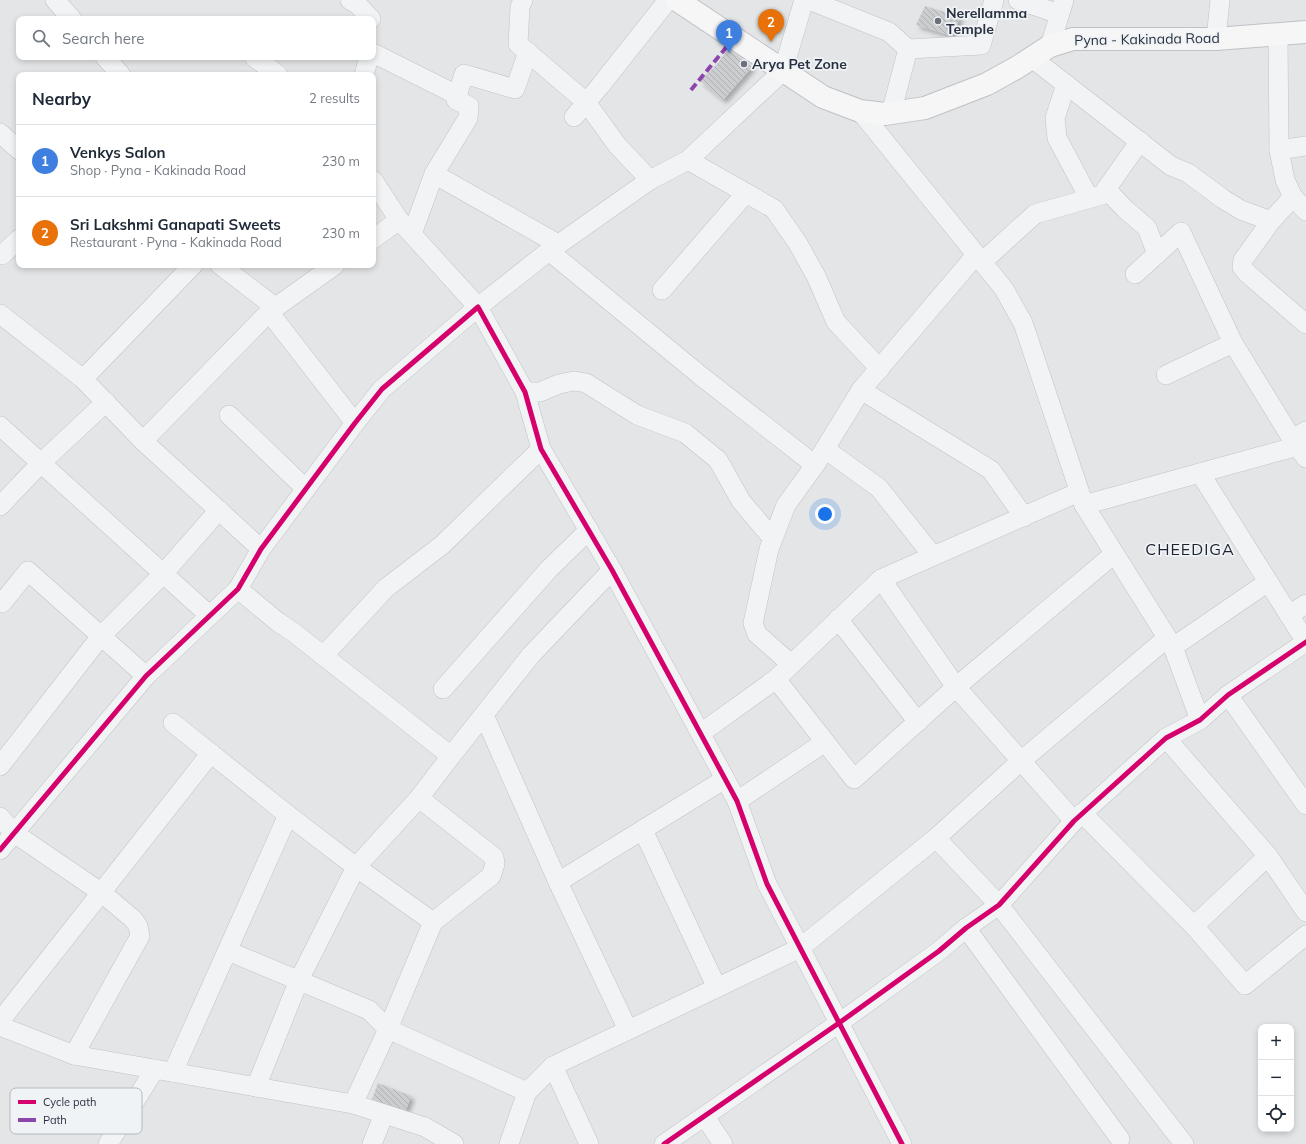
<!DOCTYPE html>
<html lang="en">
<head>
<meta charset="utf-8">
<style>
	body { margin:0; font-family:Mulish,sans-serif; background:#f6f6f7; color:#1f2937 }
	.controls { position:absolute; right:12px; bottom:12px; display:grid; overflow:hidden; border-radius:8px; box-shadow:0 2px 6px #0003 }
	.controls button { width:36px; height:36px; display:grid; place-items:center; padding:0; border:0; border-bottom:1px solid #e0e1e3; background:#fff; color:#1f2937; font:20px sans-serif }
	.you { position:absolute; left:825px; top:514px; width:14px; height:14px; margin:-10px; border:3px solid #fff; border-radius:50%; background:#1a73e8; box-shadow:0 0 0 6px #1a73e833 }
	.badge { display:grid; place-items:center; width:26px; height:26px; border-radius:50%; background:#2563eb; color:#fff; font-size:13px; font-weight:700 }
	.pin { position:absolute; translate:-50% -33px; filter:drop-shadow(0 1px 2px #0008) }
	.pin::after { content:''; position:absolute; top:21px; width:14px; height:12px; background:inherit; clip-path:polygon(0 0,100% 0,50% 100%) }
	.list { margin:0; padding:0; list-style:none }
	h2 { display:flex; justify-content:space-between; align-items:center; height:52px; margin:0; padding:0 16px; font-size:17px }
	h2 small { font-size:13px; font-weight:400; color:#747a83 }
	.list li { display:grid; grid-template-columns:26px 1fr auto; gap:12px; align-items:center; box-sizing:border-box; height:72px; padding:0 16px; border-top:1px solid #e0e1e3 }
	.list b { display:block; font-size:15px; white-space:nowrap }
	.list p { margin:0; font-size:13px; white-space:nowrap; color:#747a83 }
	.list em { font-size:13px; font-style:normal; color:#747a83 }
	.icon { flex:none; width:22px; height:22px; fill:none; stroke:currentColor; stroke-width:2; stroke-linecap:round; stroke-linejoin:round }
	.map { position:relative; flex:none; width:1306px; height:1144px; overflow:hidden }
	.search { position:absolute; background:#fff; box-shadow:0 2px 6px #0003; left:16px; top:16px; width:360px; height:44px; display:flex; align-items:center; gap:10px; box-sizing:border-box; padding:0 14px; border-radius:8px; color:#747a83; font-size:15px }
	.panel { position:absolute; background:#fff; box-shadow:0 2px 6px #0003; left:16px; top:72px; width:360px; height:196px; border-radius:8px }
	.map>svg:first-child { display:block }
	.building { fill:url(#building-back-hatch); filter:url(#shadow) }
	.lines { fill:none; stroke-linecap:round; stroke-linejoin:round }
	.minor-casing { stroke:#c1c3c5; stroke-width:20 }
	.major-casing { stroke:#bec1c5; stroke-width:24 }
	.minor { stroke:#f1f3f4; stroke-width:19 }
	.major { stroke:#f6f6f6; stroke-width:22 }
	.quiet { stroke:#8e44ad; stroke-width:4; stroke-dasharray:8 4; stroke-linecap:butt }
	.cycleway-casing { stroke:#f0f3f6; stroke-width:8 }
	.cycleway { stroke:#d6006c; stroke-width:5 }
	.poi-dot { fill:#6b707a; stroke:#f0f3f6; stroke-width:1.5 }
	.labels { text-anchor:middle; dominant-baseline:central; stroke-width:3.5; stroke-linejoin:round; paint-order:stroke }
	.poi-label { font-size:14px; font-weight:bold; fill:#2a3140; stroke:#f0f3f6; text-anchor:start }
	.street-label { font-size:14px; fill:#2a3140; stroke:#f0f3f6 }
	.quarter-label { font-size:16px; letter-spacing:1px; fill:#1c2230; stroke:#f0f3f6 }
	.key { fill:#f0f3f6; stroke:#b5b9bf; stroke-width:1 }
	.key-label { font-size:11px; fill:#2a3140 }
</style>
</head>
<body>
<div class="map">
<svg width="1306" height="1144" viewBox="0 0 1306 1144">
	<defs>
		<pattern id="building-back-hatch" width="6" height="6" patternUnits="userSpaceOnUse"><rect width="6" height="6" fill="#cbcdcf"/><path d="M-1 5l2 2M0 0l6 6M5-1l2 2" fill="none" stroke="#aeb0b3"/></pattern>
		<filter id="shadow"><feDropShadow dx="3.5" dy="3.5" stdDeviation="2" flood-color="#0004"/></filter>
	</defs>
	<rect width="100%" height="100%" fill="#e3e5e7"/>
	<g class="building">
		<polygon points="925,6 960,17 952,36 916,25"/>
		<polygon points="728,49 752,67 723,100 700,81 717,64"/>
		<polygon points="378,1083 411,1096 406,1110 372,1099"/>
	</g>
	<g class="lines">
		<defs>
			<g id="minor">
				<polyline points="55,0 72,19"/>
				<polyline points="350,0 357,4 371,19"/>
				<polyline points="523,0 520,7 518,44 586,102 617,145 650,180"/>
				<polyline points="809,0 889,32 908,49 891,113"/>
				<polyline points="1018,0 1059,14"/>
				<polyline points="1278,34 1279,150"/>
				<polyline points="1216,39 1220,0"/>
				<polyline points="1050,46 1064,0"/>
				<polyline points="908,49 981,45 994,0"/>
				<polyline points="373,53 457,95"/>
				<polyline points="105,57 121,75"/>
				<polyline points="255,58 278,75"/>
				<polyline points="1032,58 1171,166 1188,173 1223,199 1241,210 1271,221"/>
				<polyline points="364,75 369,57"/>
				<polyline points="1066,84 1055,118 1057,138 1089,198"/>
				<polyline points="860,111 1004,289 1023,323 1084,505"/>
				<polyline points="574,117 600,86 668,0"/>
				<polyline points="0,133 19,150"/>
				<polyline points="1306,146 1279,150 1285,180 1293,197 1306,211"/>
				<polyline points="688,160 774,209 797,242 816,276 836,322 880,369"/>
				<polyline points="434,174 558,244"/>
				<polyline points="373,180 399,220 478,307 549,251 650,180 688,160 783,71 804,0"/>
				<polyline points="1106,189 1125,209 1147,228 1157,254"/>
				<polyline points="1293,197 1271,221 1243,260 1242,267 1248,274 1306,324"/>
				<polyline points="412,234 434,174 468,118 469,106 456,100 464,74 515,89 528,52"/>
				<polyline points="373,239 399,220"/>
				<polyline points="549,251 701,376 815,465 861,390 976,255"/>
				<polyline points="2,255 19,239"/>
				<polyline points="982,262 1035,214 1102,195 1140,141"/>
				<polyline points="220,265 275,307"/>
				<polyline points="1135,274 1181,232 1233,343 1292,439"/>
				<polyline points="662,290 746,193"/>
				<polyline points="269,312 355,423"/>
				<polyline points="0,314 83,379 143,441 261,549"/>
				<polyline points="1166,375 1233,343"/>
				<polyline points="83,379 193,265"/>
				<polyline points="861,390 991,470 1024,517"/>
				<polyline points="525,392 540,392 559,384 574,381 586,383 637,415 685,433 718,460 741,501 773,539"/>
				<polyline points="229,415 306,489"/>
				<polyline points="0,426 209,615"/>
				<polyline points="1306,431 1292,439 1306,458"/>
				<polyline points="143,441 269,312 335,265"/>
				<polyline points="825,449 879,488 933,556"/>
				<polyline points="1200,473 1306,642"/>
				<polyline points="0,506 42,462 106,402"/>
				<polyline points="881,579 1079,492"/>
				<polyline points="238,589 278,622 293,632 451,756 531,655 612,570"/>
				<polyline points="0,601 2,603 28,571 146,676"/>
				<polyline points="1289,615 1306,604"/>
				<polyline points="838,619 918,722"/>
				<polyline points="1173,647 1268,582"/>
				<polyline points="323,656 386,588 442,545 541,449"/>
				<polyline points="791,664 757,634 753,623 769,549 786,505 815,465"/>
				<polyline points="443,689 549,569 589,530"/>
				<polyline points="1228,695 1306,805"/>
				<polyline points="484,715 558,882 628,1030"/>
				<polyline points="1200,720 1173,647 1084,505 1298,446"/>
				<polyline points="173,723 288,815 356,867 419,798 451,756"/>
				<polyline points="701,733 776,679 881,579 956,687 854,779 776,679"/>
				<polyline points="1166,738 1268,856 1306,912"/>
				<polyline points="0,766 101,636 163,574 219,510"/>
				<polyline points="419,798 494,857 495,864 491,876 433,922"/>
				<polyline points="737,801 825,742"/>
				<polyline points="1082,813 1194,926 1268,856"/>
				<polyline points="0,817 14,833 102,893 133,919 138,926 140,936 74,1055 0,1026"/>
				<polyline points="1074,821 956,687 1114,554"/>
				<polyline points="643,830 717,988"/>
				<polyline points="936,838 999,905 1184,1144"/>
				<polyline points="0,850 146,676 238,589 261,549 355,423 382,389 478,307 525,392 541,449 612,570 737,801 767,884 902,1144"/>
				<polyline points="558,882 725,779"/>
				<polyline points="1194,926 1245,985 1306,935"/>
				<polyline points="966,928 1120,1139"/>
				<polyline points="228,951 369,1010 388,1029 527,1092 509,1144"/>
				<polyline points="0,1021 211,753"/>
				<polyline points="74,1055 353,1104 425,1127 454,1144"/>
				<polyline points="553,1066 589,1144"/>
				<polyline points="173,1072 288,815"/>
				<polyline points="256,1087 299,980 356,867 433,922 388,1029 353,1104"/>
				<polyline points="527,1092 553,1066 800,948 936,838 1021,761 1167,638"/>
				<polyline points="705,1117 723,1144"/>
				<polyline points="108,1144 155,1069"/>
				<polyline points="372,1144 384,1114"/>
				<polyline points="664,1144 839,1023 939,951 966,928 999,905 1074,821 1166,738 1200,720 1228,695 1306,642"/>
			</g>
			<polyline id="major" points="677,0 823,97 860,111 885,114 925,108 987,84 1016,68 1050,46 1073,39 1216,39 1306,32"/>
		</defs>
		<use href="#minor" class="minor-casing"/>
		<use href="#major" class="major-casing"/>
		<use href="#minor" class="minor"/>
		<use href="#major" class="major"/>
		<polyline class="quiet" points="691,90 734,38"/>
		<defs>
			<g id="cycleway">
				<polyline points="0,850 146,676 238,589 261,549 355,423 382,389 478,307 525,392 541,449 612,570 737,801 767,884 902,1144"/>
				<polyline points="664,1144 839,1023 939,951 966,928 999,905 1074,821 1166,738 1200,720 1228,695 1306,642"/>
			</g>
		</defs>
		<use href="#cycleway" class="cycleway-casing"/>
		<use href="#cycleway" class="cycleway"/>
	</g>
	<g class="poi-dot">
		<circle cx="938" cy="21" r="4"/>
		<circle cx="744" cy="64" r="4"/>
	</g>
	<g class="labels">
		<g class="poi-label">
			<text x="946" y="13">Nerellamma<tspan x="946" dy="16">Temple</tspan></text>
			<text x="752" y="64">Arya Pet Zone</text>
		</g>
		<g class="street-label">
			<text transform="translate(1147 39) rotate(-1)">Pyna - Kakinada Road</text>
		</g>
		<g class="quarter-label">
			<text x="1190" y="549">CHEEDIGA</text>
		</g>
	</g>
	<rect x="10" y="1088" width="132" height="46" rx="6" class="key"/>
	<rect x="18" y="1100" width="18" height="4" fill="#d6006c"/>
	<rect x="18" y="1118" width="18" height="4" fill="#8e44ad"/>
	<g class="key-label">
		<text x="43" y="1106">Cycle path</text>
		<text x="43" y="1124">Path</text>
	</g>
</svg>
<div class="controls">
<button>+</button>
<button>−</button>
<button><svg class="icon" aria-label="locate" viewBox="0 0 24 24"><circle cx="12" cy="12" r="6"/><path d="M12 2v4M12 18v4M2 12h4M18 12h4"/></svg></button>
</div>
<div class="you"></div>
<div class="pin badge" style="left:729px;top:53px;background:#3f7fe0">1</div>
<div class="pin badge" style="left:771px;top:42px;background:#e8710a">2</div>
<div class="search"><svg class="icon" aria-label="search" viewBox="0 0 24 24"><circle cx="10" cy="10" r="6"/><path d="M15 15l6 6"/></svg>Search here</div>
<section class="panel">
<h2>Nearby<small>2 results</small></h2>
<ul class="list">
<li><span class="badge" style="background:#3f7fe0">1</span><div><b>Venkys Salon</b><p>Shop · Pyna - Kakinada Road</p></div><em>230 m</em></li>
<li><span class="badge" style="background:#e8710a">2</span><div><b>Sri Lakshmi Ganapati Sweets</b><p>Restaurant · Pyna - Kakinada Road</p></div><em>230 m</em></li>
</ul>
</section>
</div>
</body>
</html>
